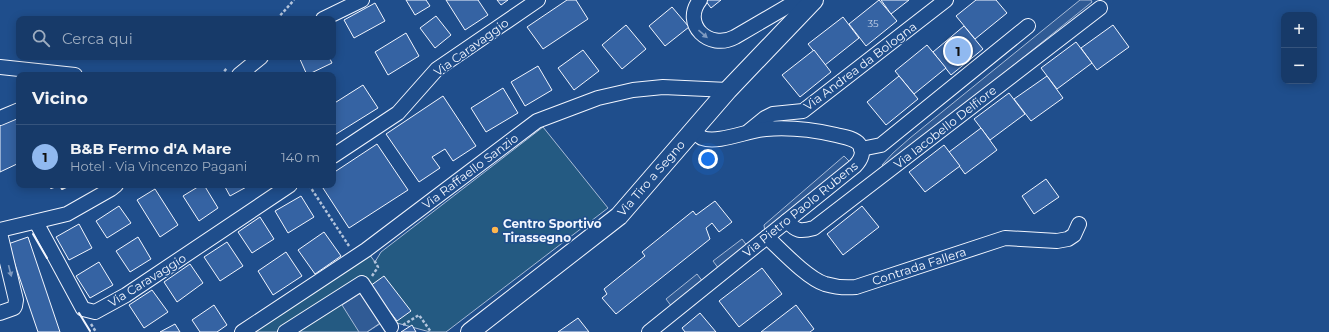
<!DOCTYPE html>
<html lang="it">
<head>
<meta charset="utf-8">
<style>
	body { margin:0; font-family:Montserrat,sans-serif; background:#244571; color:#f1f3f6 }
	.controls { position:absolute; right:12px; top:12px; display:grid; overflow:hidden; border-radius:8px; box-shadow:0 2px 10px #0003 }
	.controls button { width:36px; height:36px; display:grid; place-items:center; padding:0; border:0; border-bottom:1px solid #36547d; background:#173a69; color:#f1f3f6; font:20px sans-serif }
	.you { position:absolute; left:708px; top:159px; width:14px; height:14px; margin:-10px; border:3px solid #fff; border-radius:50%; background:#1a73e8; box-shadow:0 0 0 6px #1a73e833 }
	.badge { display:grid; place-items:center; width:26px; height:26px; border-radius:50%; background:#90b9f0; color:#111; font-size:13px; font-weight:700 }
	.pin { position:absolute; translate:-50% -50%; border:2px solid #fff; box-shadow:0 1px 4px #0006 }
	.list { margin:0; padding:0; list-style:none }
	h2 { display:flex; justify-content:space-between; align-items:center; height:52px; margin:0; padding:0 16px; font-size:17px }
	h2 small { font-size:13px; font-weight:400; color:#9eadc0 }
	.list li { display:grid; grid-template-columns:26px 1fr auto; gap:12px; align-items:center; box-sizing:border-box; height:64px; padding:0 16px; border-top:1px solid #36547d }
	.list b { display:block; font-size:15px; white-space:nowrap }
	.list p { margin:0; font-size:13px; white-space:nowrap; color:#9eadc0 }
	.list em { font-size:13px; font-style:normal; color:#9eadc0 }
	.icon { flex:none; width:22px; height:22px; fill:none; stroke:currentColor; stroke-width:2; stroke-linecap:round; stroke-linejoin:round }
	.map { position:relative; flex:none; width:1329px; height:332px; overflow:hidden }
	.search { position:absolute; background:#173a69; box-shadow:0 2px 10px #0003; left:16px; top:16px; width:320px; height:44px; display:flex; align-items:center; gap:10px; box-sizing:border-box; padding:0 14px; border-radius:8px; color:#9eadc0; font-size:15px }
	.panel { position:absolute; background:#173a69; box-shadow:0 2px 10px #0003; left:16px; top:72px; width:320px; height:116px; border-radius:8px }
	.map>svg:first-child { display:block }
	.green { fill:#245a82; stroke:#a8bbd7 }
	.parking { fill:#305b95; stroke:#a8bbd7 }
	.building { fill:#3563a3; stroke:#f2f6ff }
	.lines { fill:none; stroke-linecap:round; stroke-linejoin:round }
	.minor-casing { stroke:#f2f6ff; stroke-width:16 }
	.major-casing { stroke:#f2f6ff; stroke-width:20 }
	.path { stroke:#b3c4dc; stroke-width:2.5; stroke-dasharray:3 2; stroke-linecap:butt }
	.minor { stroke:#1f4e8c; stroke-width:14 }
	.major { stroke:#1f4e8c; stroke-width:18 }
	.wall { stroke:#f2f6ff; stroke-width:2 }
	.oneway { fill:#7e9ac0 }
	.poi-dot { fill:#ffb74d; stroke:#1f4e8c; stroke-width:1.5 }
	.labels { text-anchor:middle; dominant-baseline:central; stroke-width:3; stroke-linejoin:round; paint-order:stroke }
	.number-label { font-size:10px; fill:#c3d1e8 }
	.street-label { font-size:12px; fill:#f2f6ff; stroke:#1f4e8c }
	.poi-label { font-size:12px; font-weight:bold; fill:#f2f6ff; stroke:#1f4e8c; text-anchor:start }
</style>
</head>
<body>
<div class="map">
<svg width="1329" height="332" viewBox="0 0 1329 332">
	<rect width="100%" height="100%" fill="#1f4e8c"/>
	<polygon class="green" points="543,127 608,208 446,332 430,332 386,320 367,332 242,332 366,250 375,262 381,252"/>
	<g class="parking">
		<polygon points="1080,0 1091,0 1092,2 886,168 882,165 893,153 910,138"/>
		<polygon points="844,156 851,163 765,233 764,225"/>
		<polygon points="742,239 748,247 719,269 713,261"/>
		<polygon points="697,274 703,282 672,307 666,299"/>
		<polygon points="367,289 386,319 367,332 359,332 342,305"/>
	</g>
	<g class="building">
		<polygon points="406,0 426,0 430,6 415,15"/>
		<polygon points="446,0 478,0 488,15 465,30"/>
		<polygon points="497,0 508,0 501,5"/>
		<polygon points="567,0 576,0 588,19 543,49 527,27"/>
		<polygon points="705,0 721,0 711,8"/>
		<polygon points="879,0 897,21 866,46 849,24"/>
		<polygon points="881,0 909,0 891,14"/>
		<polygon points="976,0 996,0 1007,13 975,39 956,16"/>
		<polygon points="375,3 385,21 354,38 344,20"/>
		<polygon points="672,7 689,27 665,46 649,26"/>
		<polygon points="436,16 451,35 435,48 420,28"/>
		<polygon points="843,17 859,38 825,65 808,44"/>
		<polygon points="626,25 646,49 622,69 602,45"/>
		<polygon points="1113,25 1129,47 1097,70 1081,48"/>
		<polygon points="964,26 983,49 951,75 933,52"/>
		<polygon points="406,33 419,56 388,75 375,52"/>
		<polygon points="1076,42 1092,63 1057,89 1041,68"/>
		<polygon points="927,45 946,68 914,94 895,71"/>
		<polygon points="583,50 599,71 574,90 558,68"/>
		<polygon points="814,50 831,72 800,97 782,75"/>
		<polygon points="299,57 329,57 332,63 307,75"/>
		<polygon points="538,66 552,90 525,106 511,82"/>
		<polygon points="899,76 918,99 886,125 867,102"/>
		<polygon points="1047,76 1063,98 1031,121 1014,99"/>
		<polygon points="363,85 378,108 333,136 333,104"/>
		<polygon points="503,88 518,113 486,132 471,108"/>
		<polygon points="1009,93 1025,114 990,140 974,119"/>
		<polygon points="443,96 476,146 453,161 445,149 432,157 440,168 419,182 386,134"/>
		<polygon points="19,114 19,163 0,172 0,122"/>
		<polygon points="981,128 997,150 965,174 949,152"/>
		<polygon points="377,144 408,190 349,228 321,185 333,185 333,173"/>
		<polygon points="944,145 960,166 925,192 909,172"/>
		<polygon points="1046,179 1059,197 1034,214 1022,196"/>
		<polygon points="201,185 204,185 218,208 199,221 183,196"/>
		<polygon points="224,185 250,185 230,196"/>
		<polygon points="155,189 178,225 160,237 137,200"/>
		<polygon points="301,196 314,217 288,233 275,211"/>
		<polygon points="715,201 732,222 719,232 712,223 706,228 710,239 616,314 602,298 607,294 604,289 645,256 642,252 693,211 696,215"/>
		<polygon points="119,206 131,223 107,238 96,221"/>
		<polygon points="862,206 879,227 843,255 827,234"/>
		<polygon points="260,217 274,239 252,253 238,232"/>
		<polygon points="79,224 92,248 69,260 56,237"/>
		<polygon points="324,232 341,256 315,274 298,250"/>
		<polygon points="28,237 60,332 38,332 8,244"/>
		<polygon points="138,237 151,259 130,272 116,251"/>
		<polygon points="227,242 243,266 220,281 204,257"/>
		<polygon points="286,252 302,276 273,295 258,271"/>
		<polygon points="99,262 113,285 90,298 76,276"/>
		<polygon points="190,264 203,283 177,302 164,282"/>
		<polygon points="762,268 782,294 739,327 719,301"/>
		<polygon points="384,276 411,311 397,321 370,286"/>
		<polygon points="152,290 168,312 144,328 129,305"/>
		<polygon points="214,305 227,325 217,332 200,332 192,320"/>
		<polygon points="796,305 814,329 810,332 761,332"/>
		<polygon points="700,313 716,332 685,332 682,328"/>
		<polygon points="578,318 589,332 558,332"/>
		<polygon points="175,324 180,332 160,332"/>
		<polygon points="412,325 416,332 401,332"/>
	</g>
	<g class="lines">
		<defs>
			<g id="minor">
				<path d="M700,0C681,24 709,51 735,37L795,2L803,1L812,2"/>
				<polyline points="323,19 362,0"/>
				<polyline points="0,67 75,75"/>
				<polyline points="239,75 261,57"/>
				<polyline points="0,118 19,110"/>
				<polyline points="749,131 765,118 773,114 803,111 946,0"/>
				<polyline points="861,149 881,145 1028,26"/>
				<polyline points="333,156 398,113 437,69 538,0"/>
				<path d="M787,221C796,231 800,232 814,228L1100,8"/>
				<polyline points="36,222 83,309 95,312 126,295 290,185"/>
				<polyline points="0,230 67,214 111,189 116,185"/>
				<polyline points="0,233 16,300 15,306 14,308 0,313"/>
				<path d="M767,237C781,250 807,278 825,284C835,287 845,288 856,287L1005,238L1057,241L1068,239L1074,235L1079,224"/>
				<polyline points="242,332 366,250 537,121 598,98 633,90 663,87 728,90"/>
				<polyline points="285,332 362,283 391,327"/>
				<path d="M649,332L855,166C861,160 865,152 859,144C854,138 844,137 836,135C814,130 789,127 766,129C748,130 719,144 702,138C699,136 696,133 692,131"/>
			</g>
			<polyline id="major" points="470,332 619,216 728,90 814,0"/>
		</defs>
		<use href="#minor" class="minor-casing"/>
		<use href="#major" class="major-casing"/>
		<g class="path">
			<polyline points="277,19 294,0"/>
			<polyline points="221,75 227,68"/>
			<polyline points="309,185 349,246"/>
			<polyline points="372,276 378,267 374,260"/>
			<polyline points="91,324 96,332"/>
			<polyline points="403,325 419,315 431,332"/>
		</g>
		<use href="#minor" class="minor"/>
		<use href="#major" class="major"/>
		<g class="wall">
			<polyline points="60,185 62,189 70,185"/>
			<polyline points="51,188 59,185"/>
			<polyline points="33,234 47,258"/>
			<polyline points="79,313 90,331"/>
		</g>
	</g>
	<defs><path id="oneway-solid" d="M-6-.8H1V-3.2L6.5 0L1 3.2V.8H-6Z"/></defs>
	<g class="oneway">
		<use href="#oneway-solid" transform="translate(703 34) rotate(41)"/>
		<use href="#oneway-solid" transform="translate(10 271) rotate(76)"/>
	</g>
	<circle class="poi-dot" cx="495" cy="230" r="4"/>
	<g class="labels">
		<g class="number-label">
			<text x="873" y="23">35</text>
		</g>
		<g class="street-label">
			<text transform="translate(471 47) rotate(-36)">Via Caravaggio</text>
			<text transform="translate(860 66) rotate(-37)">Via Andrea da Bologna</text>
			<text transform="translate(945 127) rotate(-38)">Via Iacobello Delfiore</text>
			<text transform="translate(470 171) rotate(-37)">Via Raffaello Sanzio</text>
			<text transform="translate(651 178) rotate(-49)">Via Tiro a Segno</text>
			<text transform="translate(800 209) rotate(-39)">Via Pietro Paolo Rubens</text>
			<text transform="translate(919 266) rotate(-18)">Contrada Fallera</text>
			<text transform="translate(147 280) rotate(-32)">Via Caravaggio</text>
		</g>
		<g class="poi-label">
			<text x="503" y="223">Centro Sportivo<tspan x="503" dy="14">Tirassegno</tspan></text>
		</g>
	</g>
</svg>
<div class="controls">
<button>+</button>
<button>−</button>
</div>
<div class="you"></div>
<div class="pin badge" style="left:958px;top:51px">1</div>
<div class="search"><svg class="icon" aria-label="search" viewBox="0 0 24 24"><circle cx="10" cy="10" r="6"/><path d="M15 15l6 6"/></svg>Cerca qui</div>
<section class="panel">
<h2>Vicino<small></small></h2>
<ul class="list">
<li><span class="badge">1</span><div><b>B&amp;B Fermo d'A Mare</b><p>Hotel · Via Vincenzo Pagani</p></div><em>140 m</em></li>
</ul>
</section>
</div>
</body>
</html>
